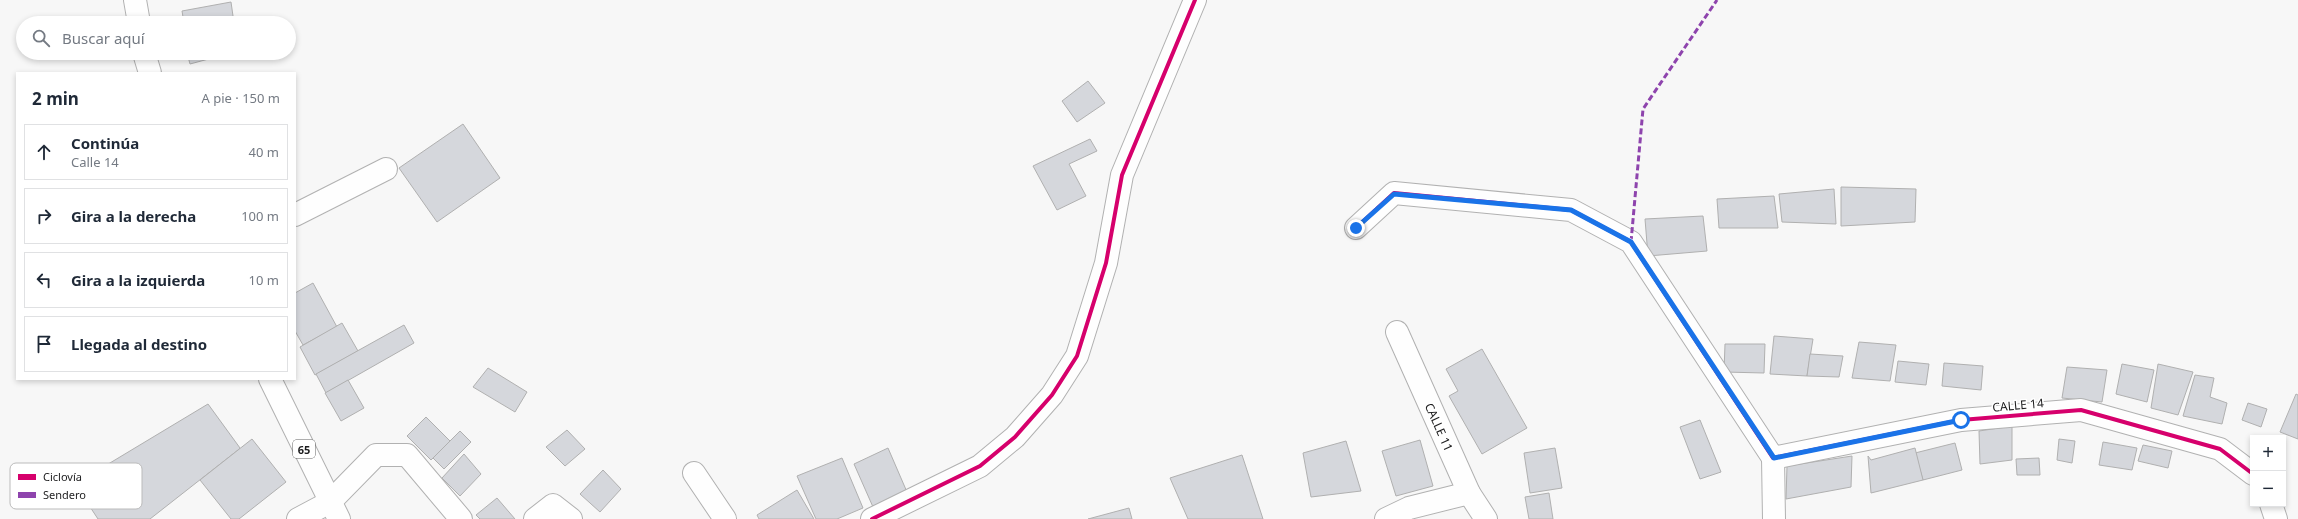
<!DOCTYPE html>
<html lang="es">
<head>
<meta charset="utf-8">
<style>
	body { margin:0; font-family:"Noto Sans",sans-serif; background:#f2f2f3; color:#1f2937 }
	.controls { position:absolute; right:12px; bottom:12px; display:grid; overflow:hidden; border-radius:0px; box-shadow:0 2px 6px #0003 }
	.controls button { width:36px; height:36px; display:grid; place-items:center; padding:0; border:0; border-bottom:1px solid #e0e1e3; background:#fff; color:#1f2937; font:20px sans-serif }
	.stop { position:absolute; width:12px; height:12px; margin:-9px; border:3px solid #1a73e8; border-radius:50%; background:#fff }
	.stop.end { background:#1a73e8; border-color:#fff; box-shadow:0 1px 4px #0008 }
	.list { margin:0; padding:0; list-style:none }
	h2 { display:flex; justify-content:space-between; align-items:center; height:52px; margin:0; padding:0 16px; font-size:17px }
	h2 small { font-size:13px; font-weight:400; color:#747a83 }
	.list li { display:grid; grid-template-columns:26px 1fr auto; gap:12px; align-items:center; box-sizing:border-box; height:56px; margin:0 8px 8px; padding:0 8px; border:1px solid #e0e1e3; border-radius:0px }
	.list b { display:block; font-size:15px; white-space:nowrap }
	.list p { margin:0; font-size:13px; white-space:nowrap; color:#747a83 }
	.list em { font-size:13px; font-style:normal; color:#747a83 }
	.icon { flex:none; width:22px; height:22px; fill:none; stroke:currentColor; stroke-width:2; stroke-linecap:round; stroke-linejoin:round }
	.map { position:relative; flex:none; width:2298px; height:519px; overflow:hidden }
	.search { position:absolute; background:#fff; box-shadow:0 2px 6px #0003; left:16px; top:16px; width:280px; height:44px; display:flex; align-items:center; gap:10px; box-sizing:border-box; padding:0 14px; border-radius:22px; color:#747a83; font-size:15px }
	.panel { position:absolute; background:#fff; box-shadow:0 2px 6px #0003; left:16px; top:72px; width:280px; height:308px; border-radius:0px }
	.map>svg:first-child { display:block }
	.building { fill:#d5d7dc; stroke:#b0b0b0 }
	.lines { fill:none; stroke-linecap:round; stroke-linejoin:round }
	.minor-casing { stroke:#b1b1b1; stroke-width:24 }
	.major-casing { stroke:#b1b1b1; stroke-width:24 }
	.minor { stroke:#fefefe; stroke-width:22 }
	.major { stroke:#fefefe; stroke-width:22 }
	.quiet { stroke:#8e44ad; stroke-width:3; stroke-dasharray:6 3; stroke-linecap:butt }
	.cycleway-casing { stroke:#fff; stroke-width:6 }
	.cycleway { stroke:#d6006c; stroke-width:4 }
	.route { stroke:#1a73e8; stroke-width:5 }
	.labels { text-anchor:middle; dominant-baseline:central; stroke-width:3; stroke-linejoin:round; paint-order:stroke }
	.shield { fill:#fff; stroke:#606061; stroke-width:1 }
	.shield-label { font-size:11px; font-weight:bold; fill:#1c1c1d }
	.street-label { font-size:12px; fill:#1c1c1d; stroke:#fff }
	.key { fill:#fff; stroke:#bbb; stroke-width:1 }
	.key-label { font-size:11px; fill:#1c1c1d }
</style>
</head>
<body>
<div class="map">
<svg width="2298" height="519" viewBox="0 0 2298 519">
	<rect width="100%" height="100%" fill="#f7f7f7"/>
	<g class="building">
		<polygon points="231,2 234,23 184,23 182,11"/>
		<polygon points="187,53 215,53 216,57 190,64"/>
		<polygon points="1088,81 1105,103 1077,122 1062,101"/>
		<polygon points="463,124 500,178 437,222 399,168"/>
		<polygon points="1090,139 1097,151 1069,164 1086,196 1057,210 1033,166"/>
		<polygon points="1841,187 1916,189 1915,222 1841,226"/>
		<polygon points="1834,189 1836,224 1782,222 1779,194"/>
		<polygon points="1774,196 1778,228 1719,228 1717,199"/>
		<polygon points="1703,216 1707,251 1648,256 1645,219"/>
		<polygon points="313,283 337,327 303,345 295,331 295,293"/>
		<polygon points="342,323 358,351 315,375 300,347"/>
		<polygon points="404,325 414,343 326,393 316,374"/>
		<polygon points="1774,336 1813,339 1807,376 1770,374"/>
		<polygon points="1859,342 1896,345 1890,381 1852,378"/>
		<polygon points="1725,344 1765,344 1764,373 1724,372"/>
		<polygon points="1482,349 1527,428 1482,454 1449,396 1458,391 1446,369"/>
		<polygon points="1810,354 1843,356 1839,377 1807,376"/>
		<polygon points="1898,361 1929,364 1926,385 1895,382"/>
		<polygon points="1944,363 1983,366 1981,390 1942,386"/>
		<polygon points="2122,364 2154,370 2147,402 2116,394"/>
		<polygon points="2158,364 2193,372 2178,415 2151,408"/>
		<polygon points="2067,367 2107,370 2102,402 2062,398"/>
		<polygon points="488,368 527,392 515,412 473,387"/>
		<polygon points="2195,375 2214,378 2210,397 2227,403 2222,424 2183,416"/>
		<polygon points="348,380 364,408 341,421 325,393"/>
		<polygon points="2296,394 2298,395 2298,439 2280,432"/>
		<polygon points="2248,403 2267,409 2261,427 2242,420"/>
		<polygon points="208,404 240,448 238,450 150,519 98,519 75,484"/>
		<polygon points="426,417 450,441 431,460 407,436"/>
		<polygon points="1700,420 1721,472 1700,479 1680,427"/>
		<polygon points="2012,426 2012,460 1980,464 1979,431"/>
		<polygon points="567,430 585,449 565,466 546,447"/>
		<polygon points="460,431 471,442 444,469 433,458"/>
		<polygon points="252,439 286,482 239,519 231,519 200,480"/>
		<polygon points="2059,439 2075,441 2072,463 2057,460"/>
		<polygon points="1420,440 1433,486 1396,496 1382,451"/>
		<polygon points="1346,441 1361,491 1311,497 1303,453"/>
		<polygon points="2103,442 2137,448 2132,470 2099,465"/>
		<polygon points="1955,443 1962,470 1923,480 1915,453"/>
		<polygon points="2143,445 2172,451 2168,468 2138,461"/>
		<polygon points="888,448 907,492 873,507 854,464"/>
		<polygon points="1555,448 1562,488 1530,493 1524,453"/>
		<polygon points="1915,448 1923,480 1871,493 1868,456 1871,460"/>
		<polygon points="464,454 481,474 460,496 442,478"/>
		<polygon points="1242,455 1263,519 1188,519 1170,478"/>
		<polygon points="1852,456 1851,487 1786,499 1787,466"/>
		<polygon points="842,458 863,508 837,519 816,519 797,476"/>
		<polygon points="2039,458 2040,475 2017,475 2016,459"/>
		<polygon points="603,470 621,489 600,512 580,494"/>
		<polygon points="797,490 814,519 759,519 757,515"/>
		<polygon points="1549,493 1553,519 1529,519 1525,497"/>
		<polygon points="497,498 515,519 480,519 476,515"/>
		<polygon points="1129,508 1132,519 1088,519"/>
	</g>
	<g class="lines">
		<defs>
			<g id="minor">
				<polyline points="295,215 386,169"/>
				<polyline points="1356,228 1394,193 1571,210 1631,242 1773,458"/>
				<polyline points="1397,332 1469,493 1486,519"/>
				<polyline points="1773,458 1961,420 2081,410 2220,449 2253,474"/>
				<polyline points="1773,458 1774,519"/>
				<polyline points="694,473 725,519"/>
				<polyline points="2271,504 2276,519"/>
				<polyline points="298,519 330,502 376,455 407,455 461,519"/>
				<polyline points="535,519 553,505 571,519"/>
				<polyline points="872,519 980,466 1015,437 1052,395 1077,356 1106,263 1122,175 1195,0"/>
				<polyline points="1386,519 1409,508 1469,493"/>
			</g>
			<g id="major">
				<polyline points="135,0 139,23"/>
				<polyline points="144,53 150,73"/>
				<polyline points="270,379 339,519"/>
			</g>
		</defs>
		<use href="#minor" class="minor-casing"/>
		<use href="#major" class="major-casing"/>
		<use href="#minor" class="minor"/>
		<use href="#major" class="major"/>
		<polyline class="quiet" points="1631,242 1643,109 1717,0"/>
		<defs>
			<g id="cycleway">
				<polyline points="1356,228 1394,193 1571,210 1631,242 1773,458 1961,420 2081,410 2220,449 2253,474"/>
				<polyline points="872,519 980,466 1015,437 1052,395 1077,356 1106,263 1122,175 1195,0"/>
			</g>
		</defs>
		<use href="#cycleway" class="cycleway-casing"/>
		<use href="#cycleway" class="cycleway"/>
	</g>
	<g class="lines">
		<polyline class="route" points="1356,228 1394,194 1571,210 1631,242 1774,458 1961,420"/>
	</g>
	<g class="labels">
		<rect class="shield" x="293" y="440" width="22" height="18" rx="3"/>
		<g class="shield-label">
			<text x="304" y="449">65</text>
		</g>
		<g class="street-label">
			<text transform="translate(2018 405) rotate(-5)">CALLE 14</text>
			<text transform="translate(1439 427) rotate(66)">CALLE 11</text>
		</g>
	</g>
	<rect x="10" y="463" width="132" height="46" rx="6" class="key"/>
	<rect x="18" y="474" width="18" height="6" fill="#d6006c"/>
	<rect x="18" y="492" width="18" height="6" fill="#8e44ad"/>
	<g class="key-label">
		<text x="43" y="481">Ciclovía</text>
		<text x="43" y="499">Sendero</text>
	</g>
</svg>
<div class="controls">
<button>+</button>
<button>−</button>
</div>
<div class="stop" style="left:1961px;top:420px"></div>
<div class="stop end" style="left:1356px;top:228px"></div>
<div class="search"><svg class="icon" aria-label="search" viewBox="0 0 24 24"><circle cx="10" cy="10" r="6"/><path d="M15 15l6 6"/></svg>Buscar aquí</div>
<section class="panel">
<h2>2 min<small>A pie · 150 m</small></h2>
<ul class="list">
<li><svg class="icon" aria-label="ahead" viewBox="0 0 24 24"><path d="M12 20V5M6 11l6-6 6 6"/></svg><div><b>Continúa</b><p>Calle 14</p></div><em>40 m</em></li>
<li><svg class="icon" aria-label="right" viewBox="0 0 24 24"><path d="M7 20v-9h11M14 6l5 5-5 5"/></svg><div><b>Gira a la derecha</b></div><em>100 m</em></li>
<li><svg class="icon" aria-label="left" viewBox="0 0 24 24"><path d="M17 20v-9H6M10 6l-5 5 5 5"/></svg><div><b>Gira a la izquierda</b></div><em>10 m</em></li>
<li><svg class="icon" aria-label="arrive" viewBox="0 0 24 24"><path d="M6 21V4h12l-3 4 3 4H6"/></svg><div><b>Llegada al destino</b></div></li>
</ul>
</section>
</div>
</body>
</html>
